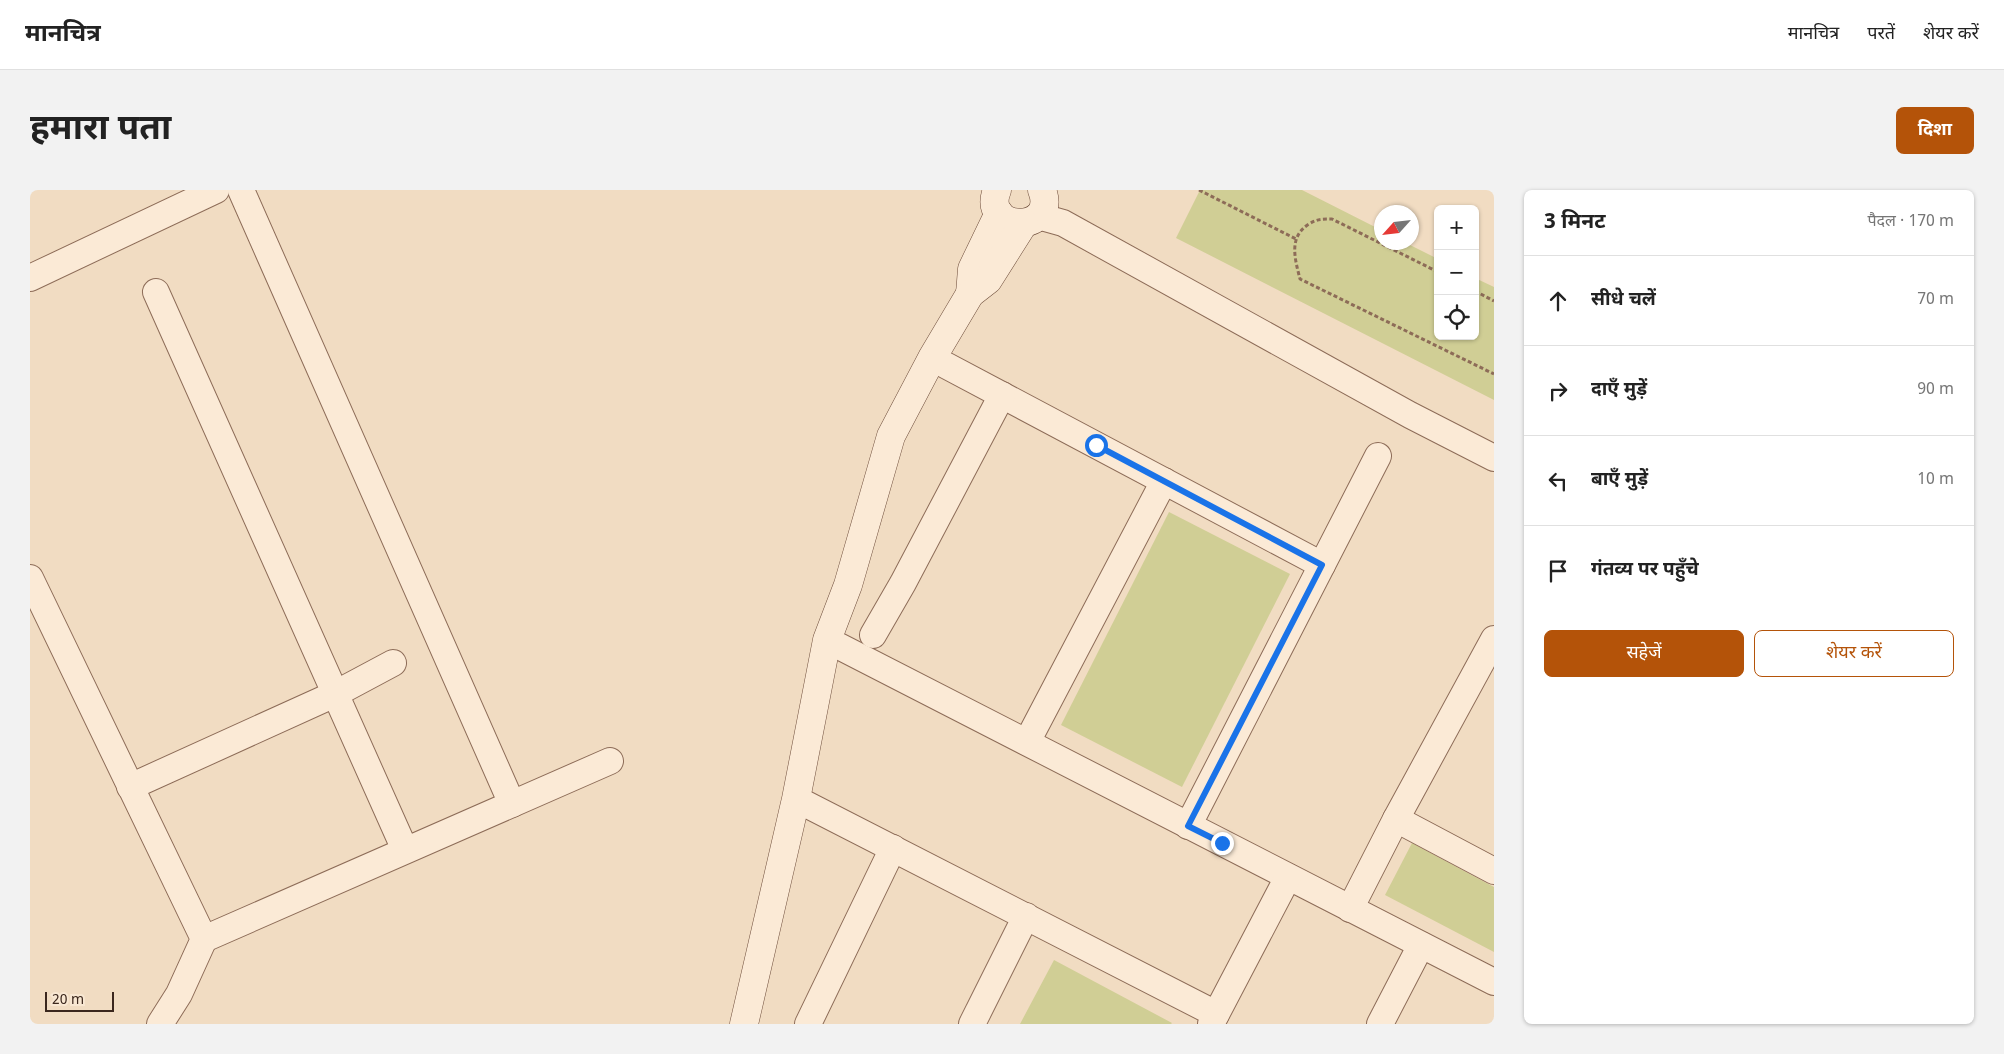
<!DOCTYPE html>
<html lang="hi">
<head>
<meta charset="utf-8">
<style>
	body { margin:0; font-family:Georgia,"Noto Sans Devanagari",serif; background:#f2f2f2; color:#222 }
	.controls { position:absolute; right:15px; top:15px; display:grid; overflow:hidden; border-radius:8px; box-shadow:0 1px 4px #0004 }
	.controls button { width:45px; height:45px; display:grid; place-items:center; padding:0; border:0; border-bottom:1px solid #e0e0e0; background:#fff; color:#222; font:25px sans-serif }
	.compass { position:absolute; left:1344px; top:15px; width:45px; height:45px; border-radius:50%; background:#fff; box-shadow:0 1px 4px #0004; rotate:243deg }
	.scale { position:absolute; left:15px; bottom:12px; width:69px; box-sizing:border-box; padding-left:5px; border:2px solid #3b271d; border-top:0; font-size:14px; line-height:18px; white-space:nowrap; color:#3b271d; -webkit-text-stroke:4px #f8e7d2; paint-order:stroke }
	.stop { position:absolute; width:15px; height:15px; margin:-11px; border:4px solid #1a73e8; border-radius:50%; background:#fff }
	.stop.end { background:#1a73e8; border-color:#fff; box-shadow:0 1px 5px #0008 }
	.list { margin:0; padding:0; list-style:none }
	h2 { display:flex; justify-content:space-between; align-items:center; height:65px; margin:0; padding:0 20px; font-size:21px }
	h2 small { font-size:16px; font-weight:400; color:#767676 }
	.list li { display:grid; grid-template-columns:32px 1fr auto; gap:15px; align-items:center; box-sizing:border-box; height:90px; padding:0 20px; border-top:1px solid #e0e0e0 }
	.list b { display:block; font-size:19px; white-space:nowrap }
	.list em { font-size:16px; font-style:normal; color:#767676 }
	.actions { display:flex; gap:10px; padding:15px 20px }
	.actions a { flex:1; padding:11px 0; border:1px solid #b45309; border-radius:8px; text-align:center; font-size:18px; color:#b45309 }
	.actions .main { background:#b45309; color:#fff }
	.icon { flex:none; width:28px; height:28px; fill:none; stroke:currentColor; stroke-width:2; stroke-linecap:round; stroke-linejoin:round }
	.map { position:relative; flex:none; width:1464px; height:834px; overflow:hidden; border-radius:8px }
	header { display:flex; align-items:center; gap:30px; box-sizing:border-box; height:70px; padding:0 25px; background:#fff; border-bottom:1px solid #e0e0e0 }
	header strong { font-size:24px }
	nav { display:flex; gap:28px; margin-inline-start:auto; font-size:18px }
	.intro { display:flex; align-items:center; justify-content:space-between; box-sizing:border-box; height:120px; padding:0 30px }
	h1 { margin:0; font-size:35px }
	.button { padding:12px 22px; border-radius:8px; background:#b45309; color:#fff; font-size:18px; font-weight:700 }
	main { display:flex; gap:30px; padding:0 30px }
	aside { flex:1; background:#fff; border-radius:8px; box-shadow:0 1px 4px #0004 }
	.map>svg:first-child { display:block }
	.green { fill:#d0ce95 }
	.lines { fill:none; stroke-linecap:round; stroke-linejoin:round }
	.street-casing { stroke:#8d6c58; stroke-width:28 }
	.secondary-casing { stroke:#6e4d3b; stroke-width:29 }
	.path { stroke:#8d6c58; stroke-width:3; stroke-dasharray:4 2.5; stroke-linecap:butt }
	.street { stroke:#fbead6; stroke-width:26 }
	.secondary { stroke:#fbead6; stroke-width:28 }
	.route { stroke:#1a73e8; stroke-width:6 }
</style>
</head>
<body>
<header>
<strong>मानचित्र</strong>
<nav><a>मानचित्र</a><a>परतें</a><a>शेयर करें</a></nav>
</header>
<div class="intro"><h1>हमारा पता</h1><a class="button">दिशा</a></div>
<main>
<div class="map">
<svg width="1464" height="834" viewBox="0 0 1464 834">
	<rect width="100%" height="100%" fill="#f1dcc2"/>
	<g class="green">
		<polygon points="1170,0 1272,0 1351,40 1352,52 1376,53 1408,69 1408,146 1445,146 1445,88 1464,97 1464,210 1146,48"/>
		<polygon points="1139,322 1260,384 1152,597 1031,535"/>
		<polygon points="1382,653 1464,697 1464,762 1355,705"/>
		<polygon points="1024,770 1142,833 1141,834 990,834"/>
	</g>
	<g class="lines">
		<defs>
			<g id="street">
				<polyline points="211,0 482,614"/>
				<polyline points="1008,26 1033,33 1380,225 1464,268"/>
				<polyline points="0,88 186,0"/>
				<polyline points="126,102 375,660"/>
				<polyline points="902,168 1292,375"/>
				<polyline points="0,388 174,749 149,804 130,834"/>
				<polyline points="843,445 873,393 972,205"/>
				<polyline points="797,450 1464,792"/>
				<polyline points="997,552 1134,291"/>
				<polyline points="100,597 305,504 363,473"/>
				<polyline points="766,609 1186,824"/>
				<polyline points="1366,629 1464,681"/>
				<polyline points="1158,636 1348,266"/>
				<polyline points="1320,719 1366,629 1464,449"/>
				<polyline points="174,749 580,571"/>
				<polyline points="778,834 863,658"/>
				<polyline points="942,834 996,726"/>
				<polyline points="1181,834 1258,687"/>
				<polyline points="1350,834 1391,755"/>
			</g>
			<g id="secondary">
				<path d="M967,0C950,43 1029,44 1012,0"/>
				<polyline points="940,104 942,79 969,23"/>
				<polyline points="714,834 766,609 797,450 818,395 861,246 902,168 940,104 958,90 994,33"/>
			</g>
		</defs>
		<use href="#street" class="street-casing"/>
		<use href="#secondary" class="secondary-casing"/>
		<g class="path">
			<polyline points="1169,0 1266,49"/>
			<path d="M1408,82L1302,29C1292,29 1287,29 1279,34C1258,47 1265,69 1270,89L1464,184"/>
			<polyline points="1445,101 1464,111"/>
		</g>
		<use href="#street" class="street"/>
		<use href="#secondary" class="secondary"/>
	</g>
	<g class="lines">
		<polyline class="route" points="1066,255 1292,375 1158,636 1192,653"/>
	</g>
</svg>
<div class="controls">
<button>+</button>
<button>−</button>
<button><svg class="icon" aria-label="locate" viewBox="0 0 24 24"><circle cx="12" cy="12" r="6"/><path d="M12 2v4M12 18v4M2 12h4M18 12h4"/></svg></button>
</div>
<svg class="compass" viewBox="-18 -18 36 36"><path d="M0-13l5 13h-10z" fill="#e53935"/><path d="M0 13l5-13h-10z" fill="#767676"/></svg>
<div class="scale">20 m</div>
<div class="stop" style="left:1066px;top:255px"></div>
<div class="stop end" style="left:1192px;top:653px"></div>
</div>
<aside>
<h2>3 मिनट<small>पैदल · 170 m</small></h2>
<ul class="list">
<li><svg class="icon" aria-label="ahead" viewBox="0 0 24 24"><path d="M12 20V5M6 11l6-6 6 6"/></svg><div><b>सीधे चलें</b></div><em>70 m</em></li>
<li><svg class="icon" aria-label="right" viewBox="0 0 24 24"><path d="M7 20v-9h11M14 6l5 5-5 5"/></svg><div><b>दाएँ मुड़ें</b></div><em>90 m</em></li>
<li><svg class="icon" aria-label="left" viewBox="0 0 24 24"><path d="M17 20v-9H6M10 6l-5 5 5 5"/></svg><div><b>बाएँ मुड़ें</b></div><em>10 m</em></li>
<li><svg class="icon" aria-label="arrive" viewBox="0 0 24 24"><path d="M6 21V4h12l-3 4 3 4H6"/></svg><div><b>गंतव्य पर पहुँचे</b></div></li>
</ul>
<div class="actions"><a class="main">सहेजें</a><a>शेयर करें</a></div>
</aside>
</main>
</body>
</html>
